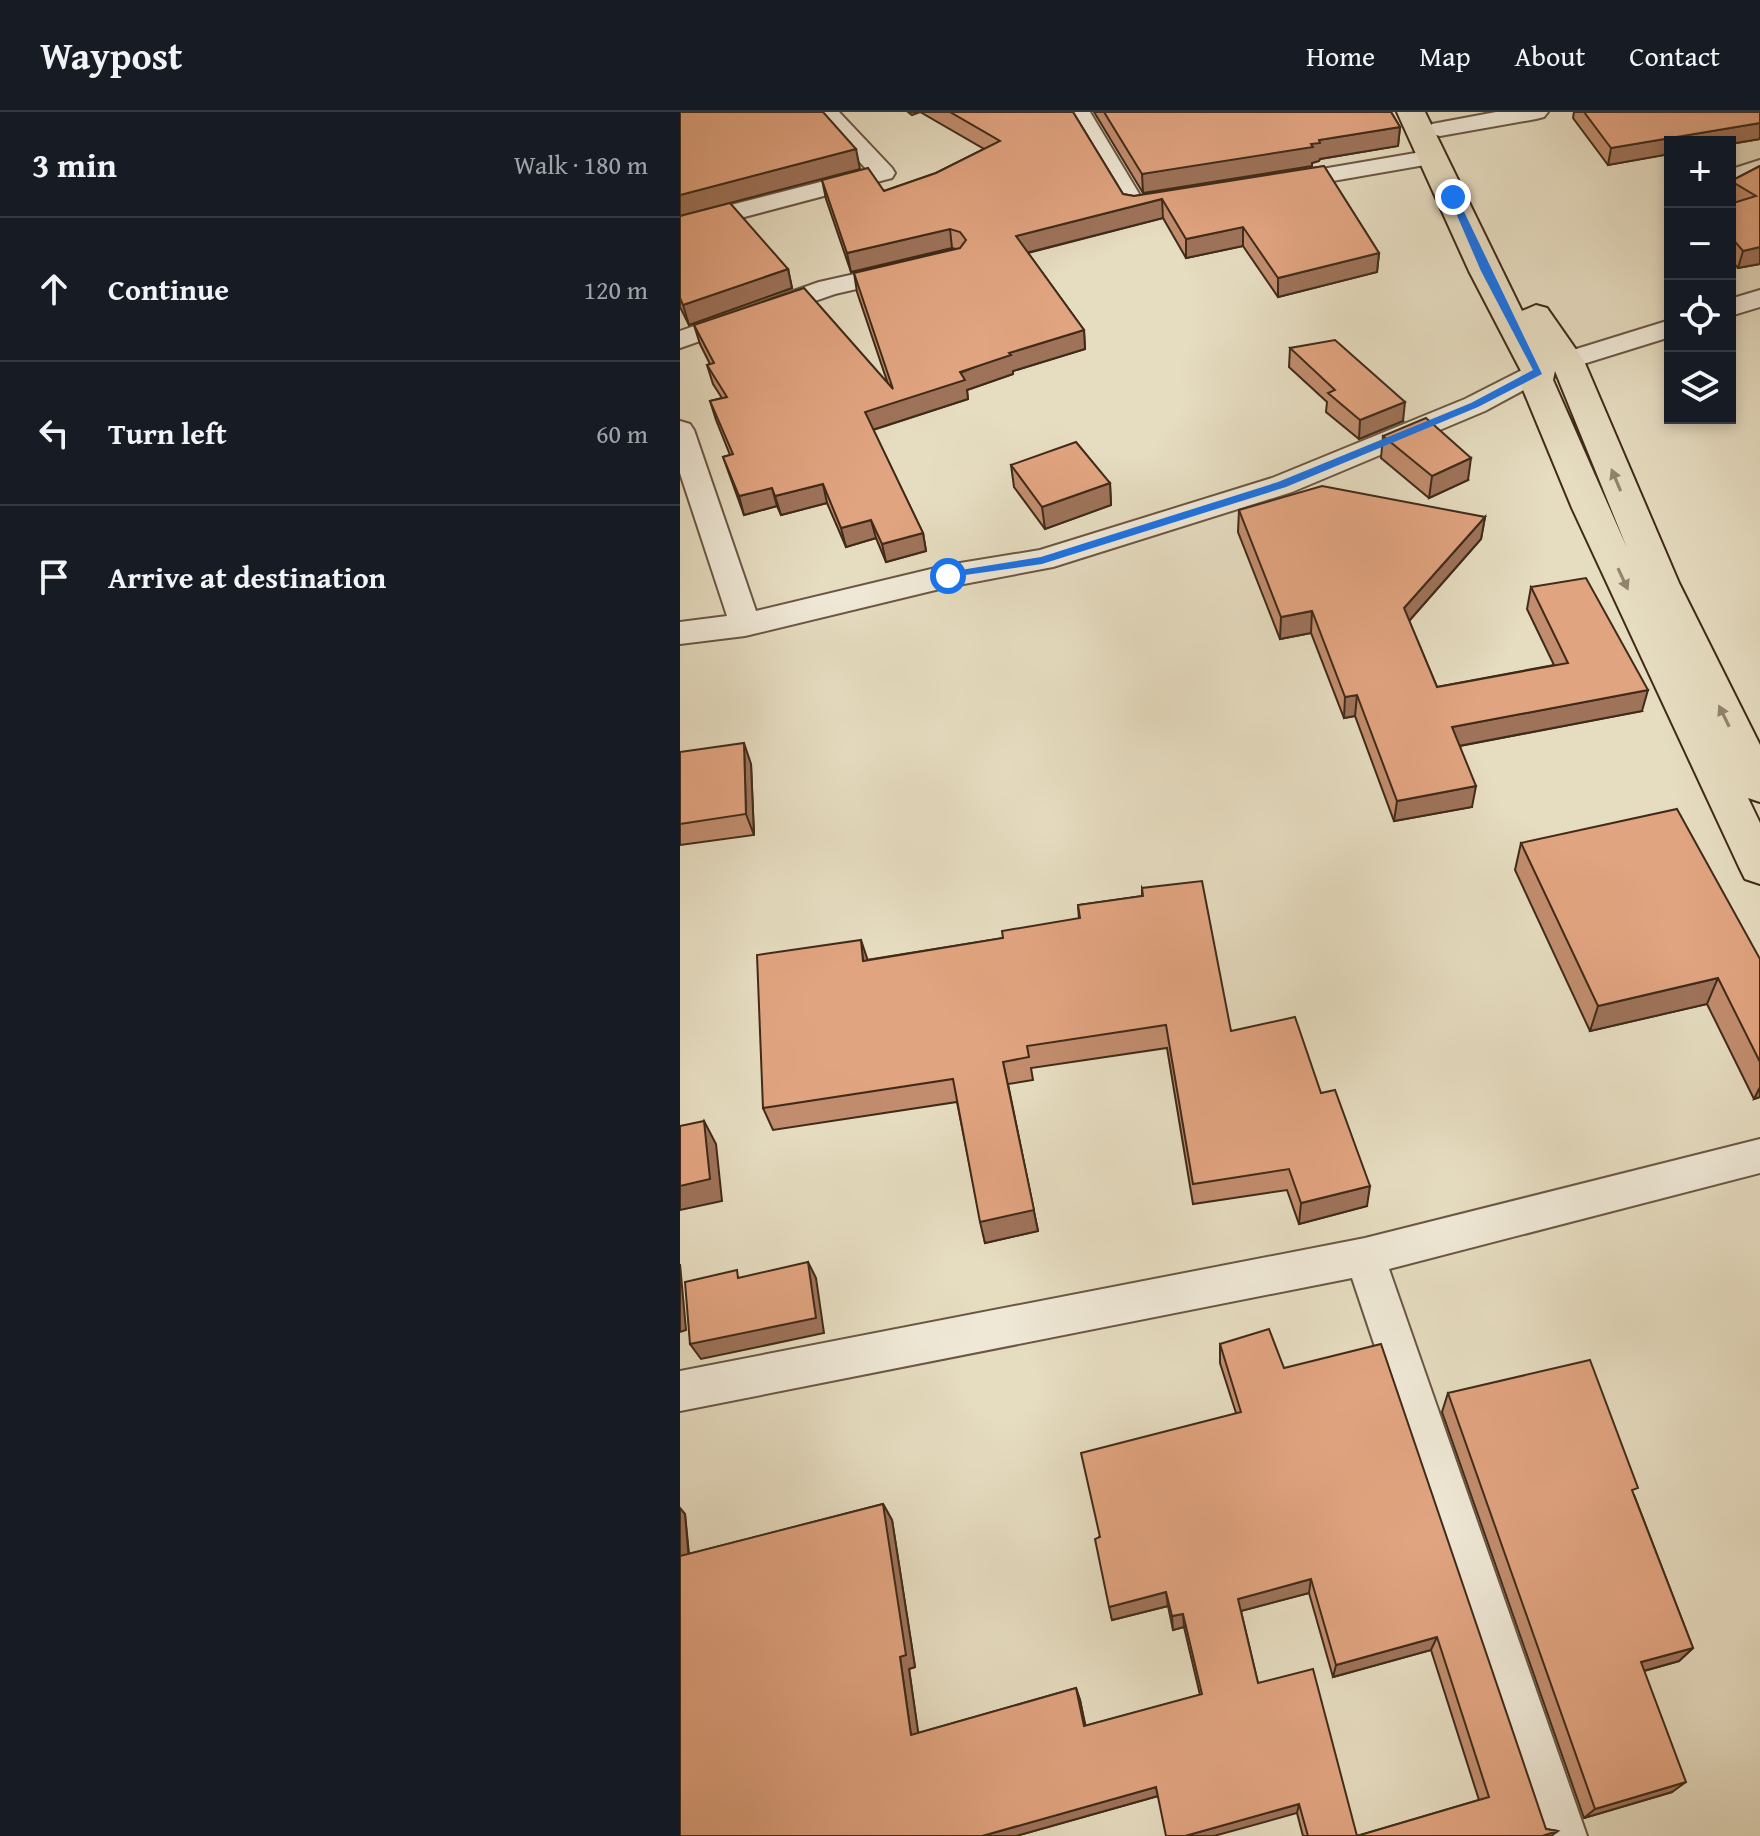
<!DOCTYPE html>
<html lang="en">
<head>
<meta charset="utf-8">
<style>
	body { margin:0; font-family:"Gentium Book Plus",serif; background:#20242c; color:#f1f3f6 }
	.controls { position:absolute; right:24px; top:24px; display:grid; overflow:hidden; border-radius:0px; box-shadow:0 4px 12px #0003 }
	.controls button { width:72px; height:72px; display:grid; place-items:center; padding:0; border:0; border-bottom:2px solid #363941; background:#171b24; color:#f1f3f6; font:40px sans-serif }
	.stop { position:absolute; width:24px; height:24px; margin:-18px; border:6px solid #1a73e8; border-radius:50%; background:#fff }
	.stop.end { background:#1a73e8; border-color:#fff; box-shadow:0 2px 8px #0008 }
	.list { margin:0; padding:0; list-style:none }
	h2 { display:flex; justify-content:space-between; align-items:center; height:104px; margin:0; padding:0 32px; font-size:34px }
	h2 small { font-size:26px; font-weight:400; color:#9ea1a6 }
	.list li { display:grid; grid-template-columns:52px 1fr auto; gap:24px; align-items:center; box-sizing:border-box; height:144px; padding:0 32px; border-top:2px solid #363941 }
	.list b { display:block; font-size:30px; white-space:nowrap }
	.list em { font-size:26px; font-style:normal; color:#9ea1a6 }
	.icon { flex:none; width:44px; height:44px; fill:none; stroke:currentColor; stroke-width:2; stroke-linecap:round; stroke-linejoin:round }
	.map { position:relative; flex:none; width:1080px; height:1724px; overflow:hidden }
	header { display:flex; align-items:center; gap:48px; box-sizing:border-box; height:112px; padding:0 40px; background:#171b24; border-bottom:2px solid #363941 }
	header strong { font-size:38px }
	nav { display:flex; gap:44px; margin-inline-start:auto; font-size:28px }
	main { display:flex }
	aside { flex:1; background:#171b24 }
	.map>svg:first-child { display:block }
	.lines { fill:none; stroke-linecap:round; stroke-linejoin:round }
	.minor-casing { stroke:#6a5743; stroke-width:4 }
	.primary-casing { stroke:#402b19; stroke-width:4 }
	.minor { fill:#efe8d6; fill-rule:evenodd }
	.primary { fill:#e6dcc0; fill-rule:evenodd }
	.wall { fill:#c28d6e; stroke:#402b19; stroke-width:2; fill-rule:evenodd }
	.shaded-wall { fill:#9e735a; stroke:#402b19; stroke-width:2 }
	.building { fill:#e1a480; stroke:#402b19; stroke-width:2; fill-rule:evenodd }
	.oneway { fill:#93846c }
	.route { fill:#1a73e8 }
</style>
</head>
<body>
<header>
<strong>Waypost</strong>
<nav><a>Home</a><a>Map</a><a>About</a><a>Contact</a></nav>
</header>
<main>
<aside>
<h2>3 min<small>Walk · 180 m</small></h2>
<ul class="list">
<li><svg class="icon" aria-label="ahead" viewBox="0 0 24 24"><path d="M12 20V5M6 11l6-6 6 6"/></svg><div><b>Continue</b></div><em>120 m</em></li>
<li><svg class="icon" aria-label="left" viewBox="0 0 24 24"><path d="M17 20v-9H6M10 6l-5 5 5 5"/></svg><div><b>Turn left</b></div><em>60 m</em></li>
<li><svg class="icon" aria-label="arrive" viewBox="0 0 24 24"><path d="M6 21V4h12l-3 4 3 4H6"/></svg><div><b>Arrive at destination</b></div></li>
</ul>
</aside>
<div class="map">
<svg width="1080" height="1724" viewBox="0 0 1080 1724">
	<rect width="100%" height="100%" fill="#e6dcc0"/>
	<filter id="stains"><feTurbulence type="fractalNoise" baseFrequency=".0025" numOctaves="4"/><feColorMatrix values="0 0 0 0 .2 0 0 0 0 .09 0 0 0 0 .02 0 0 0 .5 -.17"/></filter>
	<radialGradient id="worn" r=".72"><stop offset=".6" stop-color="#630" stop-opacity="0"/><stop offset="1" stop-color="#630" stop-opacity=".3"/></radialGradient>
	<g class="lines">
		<defs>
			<g id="minor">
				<polygon points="139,0 159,0 212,56 215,61 212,66 0,122 0,106 187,58 141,8 137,3"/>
				<polygon points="386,0 410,0 461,85 491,81 500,83 503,88 500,93 454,100 445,98"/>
				<polygon points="816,0 868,0 864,5 856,7 760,24 752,22 748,17 752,12"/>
				<polygon points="753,38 762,40 765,45 762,50 601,78 592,76 589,71 592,66 601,64"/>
				<polygon points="1080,48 1080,63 1064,68 1055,66 1052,61 1055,56"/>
				<polygon points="224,151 233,154 237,159 233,164 155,182 0,236 0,219 139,170"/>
				<polygon points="1080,178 1080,195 1050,204 1050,187"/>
				<polygon points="990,208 990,225 887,257 877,255 873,249 877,243"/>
				<polygon points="858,250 868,253 872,259 868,265 805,299 612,380 373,455 268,475 65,524 0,532 0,510 47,504 0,361 0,309 10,312 14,318 76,499 268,453 360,438 592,366 785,287"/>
				<polygon points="1080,1027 1080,1061 709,1157 907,1724 859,1724 672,1166 0,1299 0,1259 685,1126"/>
			</g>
			<path id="primary" d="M717,0H745L842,199L856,193L867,196L904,249L999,471L1080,633V690L1068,686L1080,711V772L1065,767L1059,755L892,396L839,268L841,259L789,159ZM875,259L947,436L873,268Z"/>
		</defs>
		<use href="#minor" class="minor-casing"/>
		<use href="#primary" class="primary-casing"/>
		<use href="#minor" class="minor"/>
		<use href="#primary" class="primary"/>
	</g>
	<g class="wall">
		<polygon points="228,0 393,0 443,82 454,84 644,54 699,141 697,160 598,185 563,134 506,146 483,106 348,141 404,218 405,237 333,259 333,262 287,278 288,287 193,318 243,421 246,439 206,450 196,426 166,435 147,391 101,403 97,394 64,403 43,345 50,343 36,308 30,289 42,286 33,272 27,253 30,252 20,232 14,213 208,272 177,180 174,161 276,137 272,136 171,160 146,87 142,68 204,79 256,61 304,37 240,0 232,3"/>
		<polygon points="414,0 711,0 720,15 718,34 640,47 639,49 632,51 632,54 463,81"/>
		<polygon points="894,0 1080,0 1080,27 1050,32 1050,30 990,30 990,42 928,53 893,6"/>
		<polygon points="1080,54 1080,152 1058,156 1050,147 1050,92 1054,91 1050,89 1050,72 1051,69"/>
		<polygon points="0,104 108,157 112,176 9,213 0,195"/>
		<polygon points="610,236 723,309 679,327 646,300 647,290 609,255"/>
		<polygon points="703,324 788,368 749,386 701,346"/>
		<polygon points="331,353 430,371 431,393 365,417 334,375"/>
		<polygon points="559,398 805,405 801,427 729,509 757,575 874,553 847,497 851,475 962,599 780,634 792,695 714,709 675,604 664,606 631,521 600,527 558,420"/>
		<polygon points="0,640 71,652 74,723 0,733"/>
		<polygon points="841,731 1080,847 1080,985 1074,987 1027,892 910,919 835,758"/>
		<polygon points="462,776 551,919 641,981 687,1094 619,1112 607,1078 513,1092 487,936 351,956 353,968 328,972 358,1119 305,1131 277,990 93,1018 83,996 187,848 323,826 399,807 398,793 462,784"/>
		<path d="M540,1232L604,1256L866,1717L878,1719L871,1724H623L617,1701L478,1684L336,1724H0L5,1402L9,1442L203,1392L212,1408L235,1555L229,1557L238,1621L396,1576L400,1588L405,1614L520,1583L504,1515L493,1518L488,1494L432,1508L419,1425L556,1301L540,1251ZM629,1481L653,1565L751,1538L799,1688L677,1724L578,1571L561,1499Z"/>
		<polygon points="768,1281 954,1383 1013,1536 999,1549 964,1559 992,1680 904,1706 762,1300"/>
	</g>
	<g class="shaded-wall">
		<polygon points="1080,11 1080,27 1050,32 1050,30 990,30 990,42 928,53 931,36"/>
		<polygon points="720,15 718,34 640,47 639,49 632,51 632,54 463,81 462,62 631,32 639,28"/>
		<polygon points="176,37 180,57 0,104 0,83"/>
		<polygon points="482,87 483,106 338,143 336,124"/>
		<polygon points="563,115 563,134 506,146 506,127"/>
		<polygon points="270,117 272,136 171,160 167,141"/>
		<polygon points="1080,135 1080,152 1058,156 1063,139"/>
		<polygon points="699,141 697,160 598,185 598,166"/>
		<polygon points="108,157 112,176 9,213 3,193"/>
		<polygon points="404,218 405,237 333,259 333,262 287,278 288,287 189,319 185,300 329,241"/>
		<polygon points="725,290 723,309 679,327 680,308"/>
		<polygon points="791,346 788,368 749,386 752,364"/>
		<polygon points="430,371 431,393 365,417 362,395"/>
		<polygon points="143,372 147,391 101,403 95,384"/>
		<polygon points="92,376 97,394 64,403 59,384"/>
		<polygon points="805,405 801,427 721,518 724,496"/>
		<polygon points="191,408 196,426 166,435 161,416"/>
		<polygon points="243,421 246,439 206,450 202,432"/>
		<polygon points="632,499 631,521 600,527 601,505"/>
		<polygon points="968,578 962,599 768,636 772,615"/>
		<polygon points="677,583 675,604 664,606 665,585"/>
		<polygon points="64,631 71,652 74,723 66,702"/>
		<polygon points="796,674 792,695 714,709 717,689"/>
		<polygon points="181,828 189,852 183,849"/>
		<polygon points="1038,866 1027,892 910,919 918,894"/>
		<polygon points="323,950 358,1119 305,1131 300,1110"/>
		<polygon points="1080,975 1080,985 1074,987"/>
		<polygon points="24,1009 36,1032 42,1089 0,1098 0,1074"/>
		<polygon points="690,1074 687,1094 619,1112 621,1091"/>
		<polygon points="128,1150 136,1166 144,1221 21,1247 10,1232"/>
		<polygon points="0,1152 6,1218 0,1220"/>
		<polygon points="203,1392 212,1408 235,1555 229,1557 240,1633 231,1623 220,1545"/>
		<polygon points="0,1396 5,1402 10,1460 0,1450"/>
		<polygon points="631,1467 629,1481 557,1500 558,1487"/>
		<polygon points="486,1480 488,1494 432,1508 429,1495"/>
		<polygon points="503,1502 504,1515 493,1518 492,1504"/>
		<polygon points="757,1525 751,1538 653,1565 656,1553"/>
		<polygon points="1013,1536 999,1549 949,1563 961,1550"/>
		<polygon points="396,1576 400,1588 408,1625 404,1614"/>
		<polygon points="1006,1670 992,1680 904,1706 915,1697"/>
		<polygon points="476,1675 478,1684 336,1724 302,1724"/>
		<polygon points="619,1692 617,1701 534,1724 505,1724"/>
	</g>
	<g class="building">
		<polygon points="0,0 143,0 176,37 0,83"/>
		<polygon points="270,0 393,0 443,82 454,84 644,54 699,141 598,166 563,115 506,127 482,87 336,124 404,218 329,241 331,243 280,260 285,268 185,300 243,421 202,432 191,408 161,416 143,372 95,384 92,376 59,384 43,345 53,342 30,289 47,285 27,253 34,251 14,213 124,176 213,277 174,161 280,136 286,128 280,120 270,117 167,141 142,68 188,56 204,79 256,61 320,29"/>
		<polygon points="424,0 711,0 720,15 639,28 640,31 631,32 633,35 462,62"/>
		<polygon points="904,0 1080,0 1080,11 931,36"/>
		<polygon points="1080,54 1080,135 1063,139 1050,124 1050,92 1076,84 1051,69"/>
		<polygon points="50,91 108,157 3,193 0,186 0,104"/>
		<polygon points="655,228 725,290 680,308 648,281 655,278 610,236"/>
		<polygon points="746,306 791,346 752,364 703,324"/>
		<polygon points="396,330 430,371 362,395 331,353"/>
		<polygon points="642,374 805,405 724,496 757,575 888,551 851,475 906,466 968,578 772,615 796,674 717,689 677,583 665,585 632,499 601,505 559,398"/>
		<polygon points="64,631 66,702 0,712 0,640"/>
		<polygon points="997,697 1080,847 1080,950 1038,866 918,894 841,731"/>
		<polygon points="522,769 551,919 615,905 641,981 655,978 690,1074 621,1091 609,1057 513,1072 486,913 347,934 349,945 323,950 354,1098 300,1110 273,967 83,996 77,843 181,828 183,849 323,826 322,819 400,806 398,793 463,784 462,776"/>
		<polygon points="24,1009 30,1067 0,1074 0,1014"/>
		<polygon points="128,1150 136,1206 10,1232 5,1170 57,1158 58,1166"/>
		<path d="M589,1217L604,1256L701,1232L866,1717L878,1719L862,1724H628L619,1692L505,1724H486L476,1675L302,1724H0V1444L203,1392L226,1543L220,1545L231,1623L396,1576L404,1614L522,1582L503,1502L492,1504L486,1480L429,1495L415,1427L420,1425L401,1341L561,1300L540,1232ZM631,1467L656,1553L757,1525L809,1685L677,1724L633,1557L578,1571L558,1487Z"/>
		<polygon points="910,1248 958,1376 952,1378 1013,1536 961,1550 1006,1670 915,1697 768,1281"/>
	</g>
	<defs><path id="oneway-solid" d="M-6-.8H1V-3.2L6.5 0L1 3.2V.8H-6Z" transform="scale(2)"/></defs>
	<g class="oneway">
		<use href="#oneway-solid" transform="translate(936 368) rotate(-113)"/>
		<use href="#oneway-solid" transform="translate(943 467) rotate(65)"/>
		<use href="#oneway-solid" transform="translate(1044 604) rotate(-116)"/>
	</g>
	<polygon class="route" points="773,82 777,85 862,262 798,295 606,375 362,452 264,466 262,464 268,460 361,445 598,370 791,291 853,258 801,159 769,85"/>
	<rect width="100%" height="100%" filter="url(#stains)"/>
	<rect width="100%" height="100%" fill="url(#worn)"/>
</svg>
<div class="controls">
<button>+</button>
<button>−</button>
<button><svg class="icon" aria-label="locate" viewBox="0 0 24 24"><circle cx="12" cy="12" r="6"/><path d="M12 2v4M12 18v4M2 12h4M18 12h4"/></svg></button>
<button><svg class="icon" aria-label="layers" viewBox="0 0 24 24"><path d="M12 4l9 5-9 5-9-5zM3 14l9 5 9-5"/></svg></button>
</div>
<div class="stop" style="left:268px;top:464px"></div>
<div class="stop end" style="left:773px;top:85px"></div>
</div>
</main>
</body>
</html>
